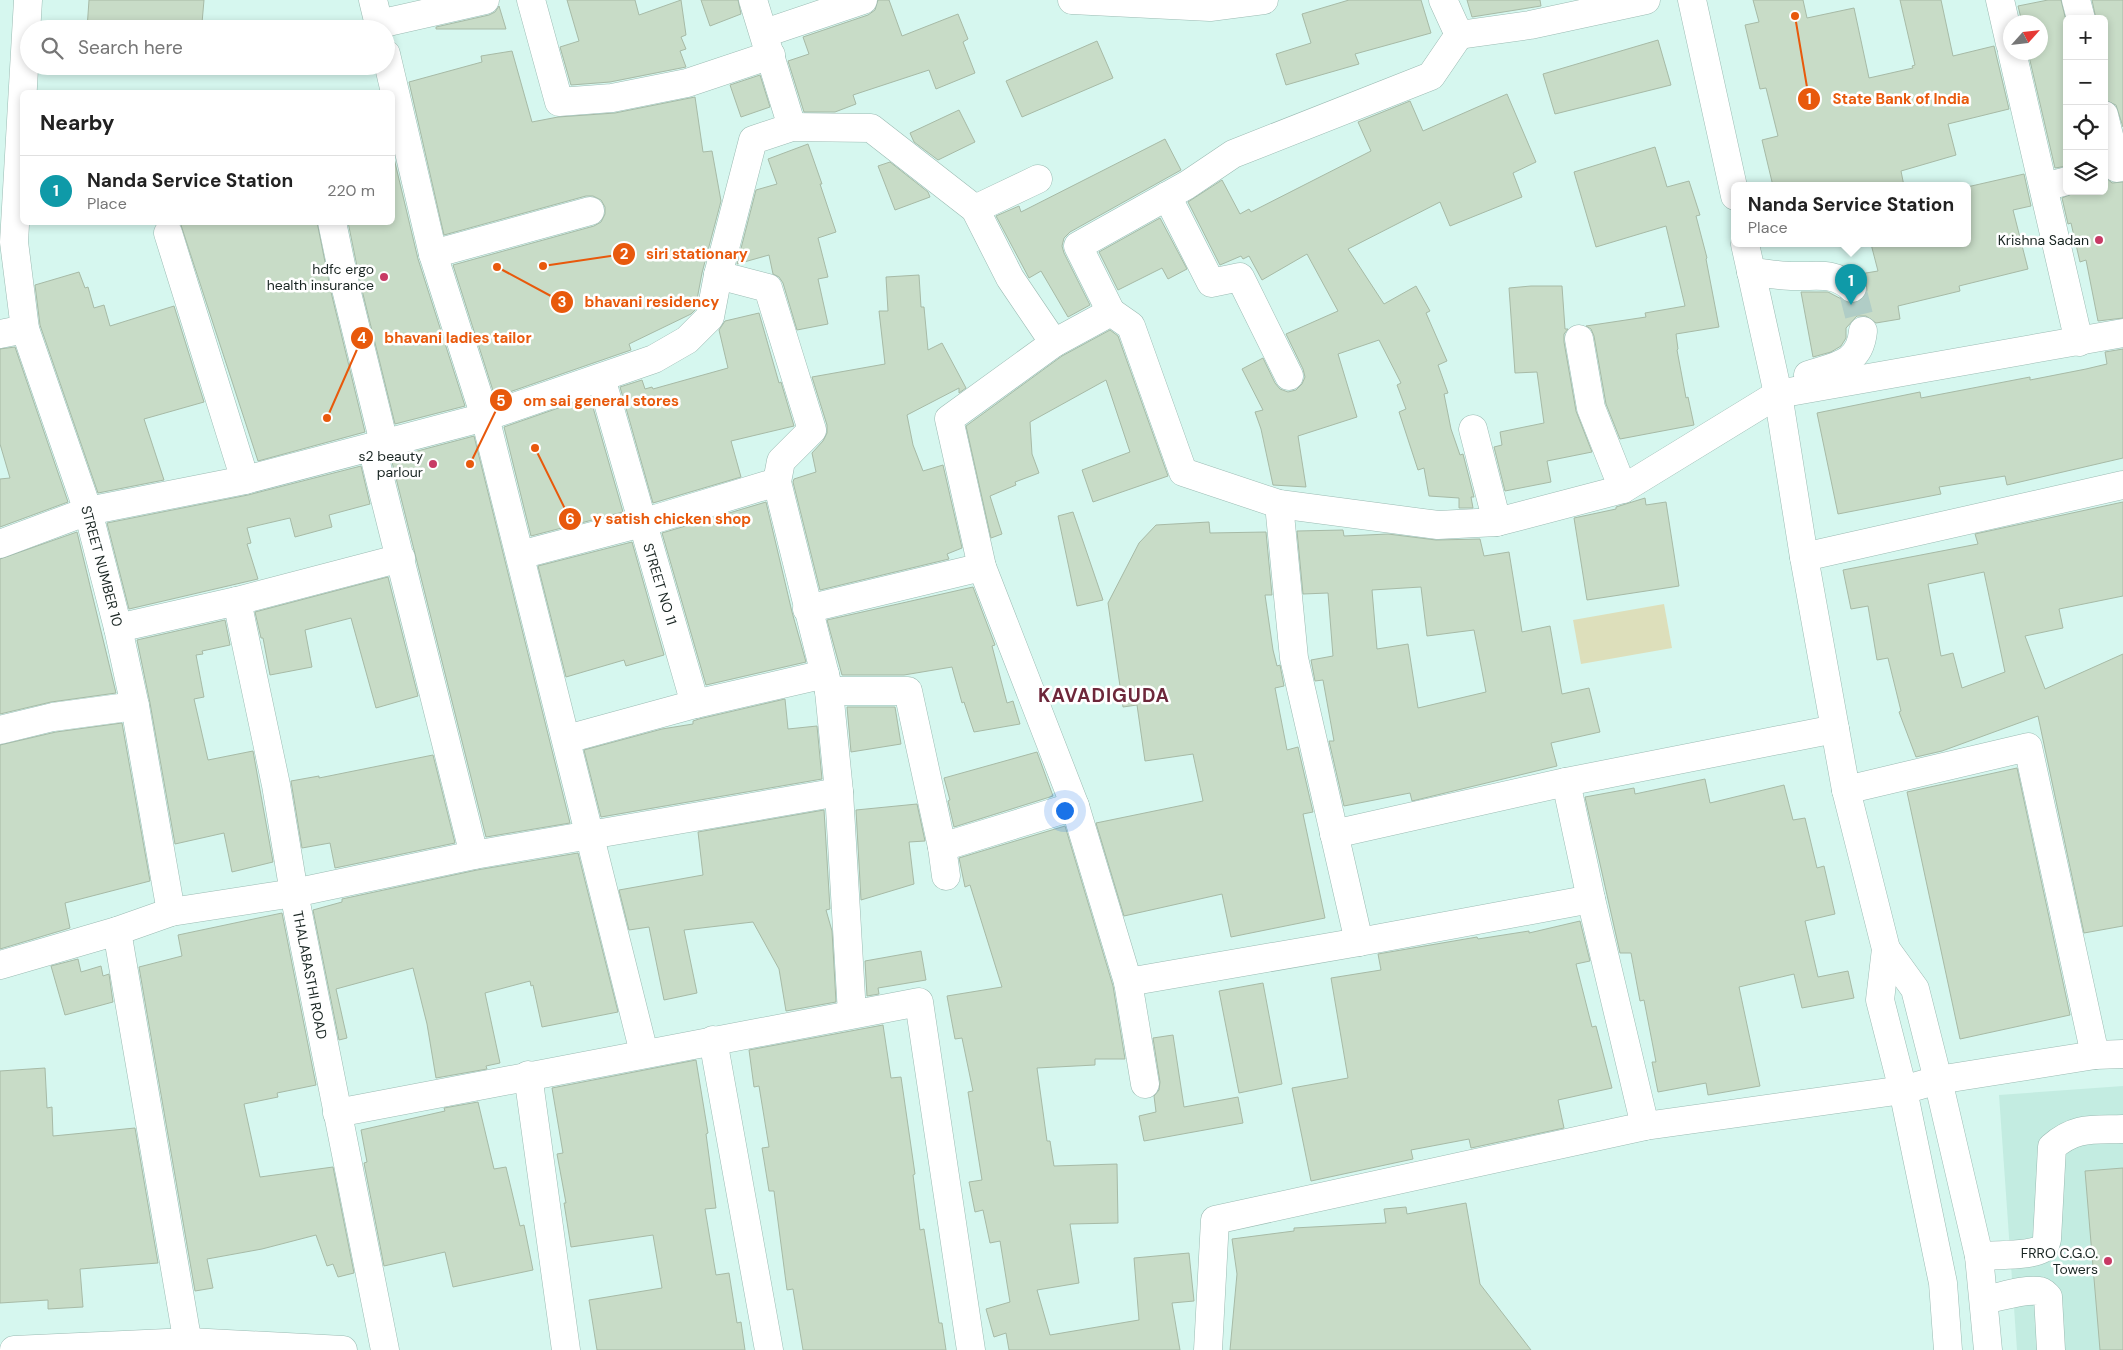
<!DOCTYPE html>
<html lang="en">
<head>
<meta charset="utf-8">
<style>
	body { margin:0; font-family:"DM Sans",sans-serif; background:#f2f2f2; color:#222 }
	.controls { position:absolute; right:15px; top:15px; display:grid; overflow:hidden; border-radius:8px; box-shadow:0 2px 8px #0003 }
	.controls button { width:45px; height:45px; display:grid; place-items:center; padding:0; border:0; border-bottom:1px solid #e0e0e0; background:#fff; color:#222; font:25px sans-serif }
	.compass { position:absolute; left:2003px; top:15px; width:45px; height:45px; border-radius:50%; background:#fff; box-shadow:0 2px 8px #0003; rotate:63deg }
	.you { position:absolute; left:1064px; top:810px; width:18px; height:18px; margin:-12px; border:4px solid #fff; border-radius:50%; background:#1a73e8; box-shadow:0 0 0 8px #1a73e833 }
	.badge { display:grid; place-items:center; width:32px; height:32px; border-radius:50%; background:#0f766e; color:#fff; font-size:16px; font-weight:700 }
	.pin { position:absolute; translate:-50% -41px; filter:drop-shadow(0 1px 2px #0008) }
	.pin::after { content:''; position:absolute; top:26px; width:18px; height:15px; background:inherit; clip-path:polygon(0 0,100% 0,50% 100%) }
	.popup { position:absolute; left:1731px; top:182px; width:240px; height:65px; box-sizing:border-box; display:grid; place-content:center; border-radius:8px; background:#fff; filter:drop-shadow(0 1px 4px #0005); font-size:16px; white-space:nowrap; color:#767676 }
	.popup b { font-size:19px; color:#222 }
	.popup::after { content:''; position:absolute; left:50%; top:100%; margin-left:-10px; border:10px solid transparent; border-top-color:#fff }
	.list { margin:0; padding:0; list-style:none }
	h2 { display:flex; justify-content:space-between; align-items:center; height:65px; margin:0; padding:0 20px; font-size:21px }
	h2 small { font-size:16px; font-weight:400; color:#767676 }
	.list li { display:grid; grid-template-columns:32px 1fr auto; gap:15px; align-items:center; box-sizing:border-box; height:70px; padding:0 20px; border-top:1px solid #e0e0e0 }
	.list b { display:block; font-size:19px; white-space:nowrap }
	.list p { margin:0; font-size:16px; white-space:nowrap; color:#767676 }
	.list em { font-size:16px; font-style:normal; color:#767676 }
	.icon { flex:none; width:28px; height:28px; fill:none; stroke:currentColor; stroke-width:2; stroke-linecap:round; stroke-linejoin:round }
	.map { position:relative; flex:none; width:2123px; height:1350px; overflow:hidden }
	.search { position:absolute; background:#fff; box-shadow:0 2px 8px #0003; left:20px; top:20px; width:375px; height:55px; display:flex; align-items:center; gap:12px; box-sizing:border-box; padding:0 18px; border-radius:28px; color:#767676; font-size:19px }
	.panel { position:absolute; background:#fff; box-shadow:0 2px 8px #0003; left:20px; top:90px; width:375px; height:135px; border-radius:8px }
	.map>svg:first-child { display:block }
	.built { fill:#c3ece1 }
	.green { fill:#dddfbb }
	.building { fill:#c8dcc7; stroke:#a7baa6; fill-rule:evenodd }
	.lines { fill:none; stroke-linecap:round; stroke-linejoin:round }
	.minor-tunnel { stroke:#b0cdc6; stroke-width:28; stroke-dasharray:28 14; stroke-linecap:butt }
	.minor-casing { stroke:#9bbbb3; stroke-width:29 }
	.major-casing { stroke:#9bbbb3; stroke-width:29 }
	.minor { stroke:#fff; stroke-width:28 }
	.major { stroke:#fff; stroke-width:28 }
	.poi-dot { fill:#c83a65; stroke:#fff; stroke-width:2 }
	.labels { text-anchor:middle; dominant-baseline:central; stroke-width:5; stroke-linejoin:round; paint-order:stroke }
	.poi-label { font-size:14px; fill:#1a2623; stroke:#fff; text-anchor:end }
	.street-label { font-size:14px; fill:#1a2623; stroke:#fff }
	.district-label { font-size:19px; font-weight:bold; letter-spacing:1px; fill:#6d273a; stroke:#fff }
	.leader { fill:none; stroke:#e8590c; stroke-width:2 }
	.callout-dot { fill:#e8590c; stroke:#fff; stroke-width:2 }
	.mark-label { font-size:15px; text-anchor:middle; font-weight:bold; fill:#fff }
	.callout-label { font-size:15px; text-anchor:middle; font-weight:bold; fill:#e8590c; stroke:#fff; stroke-width:5; stroke-linejoin:round; paint-order:stroke }
</style>
</head>
<body>
<div class="map">
<svg width="2123" height="1350" viewBox="0 0 2123 1350">
	<rect width="100%" height="100%" fill="#d6f7ef"/>
	<polygon class="built" points="2123,1086 2123,1350 2017,1350 1999,1095"/>
	<polygon class="green" points="1664,604 1672,648 1581,664 1573,620"/>
	<g class="building">
		<polygon points="89,0 204,0 202,23 215,24 215,29 87,29"/>
		<polygon points="567,0 635,0 639,15 681,0 686,35 681,37 686,49 680,51 686,67 610,82 571,85 560,47 579,41"/>
		<polygon points="701,0 738,0 741,14 710,26"/>
		<polygon points="878,0 889,0 902,36 958,14 968,39 963,42 975,73 936,89 929,70 853,95 856,104 835,112 804,112 788,61 809,54 803,37 868,15 875,10"/>
		<polygon points="1349,0 1421,0 1431,33 1355,54 1359,64 1286,85 1276,54 1311,43 1302,14"/>
		<polygon points="1467,0 1540,0 1541,6 1472,17"/>
		<polygon points="1753,0 1803,0 1807,18 1854,8 1869,78 1913,68 1912,66 1915,65 1900,0 1941,0 1953,56 1994,46 2009,109 1948,124 1956,155 1901,171 1904,186 1773,186 1762,140 1778,136 1766,88 1760,89 1745,25 1759,22"/>
		<polygon points="2048,0 2061,0 2067,25 2067,166 2055,168 2028,52 2040,52 2040,22 2022,22 2018,6"/>
		<polygon points="2092,0 2123,0 2123,127 2116,105 2104,100 2104,19 2096,19"/>
		<polygon points="499,6 506,29 436,29 436,27 489,15 495,12"/>
		<polygon points="1658,40 1671,85 1555,114 1543,74"/>
		<polygon points="1097,41 1113,78 1022,117 1006,81"/>
		<polygon points="512,51 532,122 558,117 615,113 695,97 703,152 712,151 721,201 702,273 695,310 691,314 629,344 631,350 495,397 453,265 594,226 601,222 605,214 605,207 601,200 593,196 586,196 444,235 409,82 482,62 481,56"/>
		<polygon points="155,66 212,66 211,71"/>
		<polygon points="760,75 770,107 741,117 730,85"/>
		<polygon points="1507,94 1536,162 1513,173 1522,197 1450,226 1440,202 1348,249 1384,304 1416,286 1430,311 1426,313 1447,361 1438,365 1448,393 1444,394 1451,429 1460,455 1463,454 1474,497 1471,497 1473,508 1459,508 1459,498 1429,496 1424,468 1418,470 1399,412 1406,409 1397,385 1401,383 1379,340 1338,354 1357,417 1298,436 1306,487 1273,485 1261,429 1255,412 1263,410 1242,369 1263,358 1275,383 1280,389 1288,392 1296,390 1302,384 1305,377 1303,369 1286,334 1338,311 1307,254 1262,280 1249,256 1243,259 1241,256 1220,265 1188,202 1222,180 1240,214 1249,209 1251,212 1371,151 1358,122 1410,101 1423,131"/>
		<polygon points="959,110 975,142 938,160 914,142 910,133"/>
		<polygon points="1165,139 1181,170 1070,232 1064,238 1062,246 1064,253 1090,305 1068,317 1041,271 1029,278 996,216 1019,206 1021,212"/>
		<polygon points="808,144 822,184 820,184 836,232 818,238 828,277 818,279 828,324 797,330 783,283 779,277 773,274 769,255 737,264 756,190 777,184 768,159"/>
		<polygon points="1655,147 1667,187 1689,181 1700,215 1696,216 1707,258 1706,259 1719,327 1676,334 1678,349 1677,350 1686,398 1688,397 1694,425 1620,439 1606,404 1594,336 1591,329 1586,326 1646,317 1645,313 1685,306 1666,226 1596,247 1574,172"/>
		<polygon points="392,150 418,259 465,406 395,424 361,286 348,222 392,222"/>
		<polygon points="890,162 928,192 930,197 895,210 878,166"/>
		<polygon points="2024,174 2031,206 2013,210 2028,269 1959,286 1960,291 1898,306 1900,319 1876,323 1866,316 1857,316 1846,328 1846,338 1841,346 1831,352 1813,357 1801,292 1828,292 1849,303 1858,302 1864,297 1867,290 1866,282 1860,274 1878,271 1871,244 1967,244 1967,187"/>
		<polygon points="2104,176 2112,183 2123,182 2123,318 2098,321 2086,260 2080,262 2071,223 2068,224 2062,198 2079,191 2104,191"/>
		<polygon points="1160,218 1187,269 1168,279 1162,268 1118,290 1099,252"/>
		<polygon points="180,222 317,222 331,292 365,432 258,461"/>
		<polygon points="79,272 85,288 88,287 94,308 104,305 110,326 174,306 204,402 144,419 164,480 98,493 40,325 35,285"/>
		<polygon points="919,275 921,307 924,307 928,350 942,343 966,388 959,393 959,388 907,415 913,445 923,471 943,465 962,548 947,554 949,559 820,590 793,482 794,479 816,472 812,453 823,441 827,433 827,425 812,377 885,364 879,311 888,311 886,277"/>
		<polygon points="1531,286 1562,286 1565,329 1568,329 1564,334 1564,342 1576,411 1592,452 1547,461 1551,482 1505,491 1494,447 1502,445 1500,432 1544,423 1537,372 1515,373 1509,288"/>
		<polygon points="759,313 779,383 781,382 794,426 731,441 741,477 653,503 620,387 642,380 645,389 652,387 653,389 728,368 719,330 725,321"/>
		<polygon points="1110,330 1118,336 1168,476 1093,502 1082,470 1130,452 1106,380 1030,422 1032,454 1039,473 1015,482 1016,485 990,496 1002,534 991,538 966,426 1062,356"/>
		<polygon points="15,347 68,502 0,527 0,479 10,478 0,444 0,349"/>
		<polygon points="2123,349 2123,458 2007,485 2005,476 1939,487 1941,494 1838,514 1817,413 1920,392 1921,398 2030,377 2030,380 2086,369 2107,364 2105,352"/>
		<polygon points="590,397 623,512 531,536 504,427"/>
		<polygon points="474,436 570,823 486,837 391,458"/>
		<polygon points="361,466 370,504 329,515 332,527 295,537 290,518 247,528 251,543 247,544 258,579 129,609 107,523 248,495"/>
		<polygon points="1645,498 1646,505 1666,502 1679,586 1587,600 1574,518 1616,509 1616,507"/>
		<polygon points="766,502 792,612 806,662 706,685 662,533"/>
		<path d="M2123,502V596L2059,609L2063,628L2025,636L2045,689L2123,654V926L2084,933L2038,716L1942,751L1916,757L1899,712L1901,711L1888,658L1877,660L1868,606L1851,609L1843,570L1978,544L1975,534ZM1984,572L2005,672L1962,688L1953,653L1941,656L1928,584Z"/>
		<polygon points="1073,512 1103,600 1077,606 1058,516"/>
		<polygon points="1209,522 1210,533 1266,532 1272,595 1265,595 1273,650 1277,666 1280,665 1284,686 1275,688 1287,750 1298,747 1313,812 1303,814 1325,918 1231,937 1222,894 1124,916 1096,823 1203,801 1193,754 1145,761 1137,705 1123,707 1108,603 1139,543 1156,525"/>
		<path d="M1343,530L1344,536L1388,534L1436,540L1480,539L1484,556L1509,552L1522,632L1550,626L1562,694L1589,688L1600,732L1551,743L1557,766L1412,801L1410,793L1344,806L1329,741H1334L1323,680L1315,681L1311,660L1333,656L1328,593L1303,594L1297,531ZM1421,587L1427,636L1474,630L1486,692L1418,708L1408,644L1377,649L1372,590Z"/>
		<polygon points="77,532 116,693 51,702 0,714 0,559"/>
		<polygon points="632,542 664,655 626,666 624,660 566,677 538,566"/>
		<polygon points="388,577 418,696 376,708 351,618 305,630 312,667 270,675 263,638 261,638 255,612"/>
		<polygon points="973,587 995,645 992,646 1007,703 1013,701 1020,724 974,732 964,702 962,703 952,667 904,675 842,675 827,620"/>
		<polygon points="225,620 230,645 202,651 203,654 196,655 204,697 194,699 208,760 253,751 273,862 232,872 224,833 175,844 150,703 137,640"/>
		<polygon points="785,699 788,729 817,726 822,779 601,817 584,750 662,729 693,724 693,721 699,719"/>
		<polygon points="847,707 895,707 901,744 851,752"/>
		<polygon points="122,723 150,881 65,903 70,928 0,949 0,745 56,732"/>
		<polygon points="1037,752 1053,796 954,827 948,801 950,800 944,778"/>
		<polygon points="433,755 455,843 335,868 330,843 302,848 291,781 319,776 319,778"/>
		<polygon points="2017,768 2070,1015 1960,1039 1907,792"/>
		<polygon points="1705,779 1710,803 1784,785 1793,820 1805,818 1817,868 1824,866 1835,914 1805,921 1818,977 1848,971 1854,998 1802,1008 1794,974 1739,987 1760,1086 1708,1095 1706,1083 1658,1092 1652,1062 1656,1062 1644,1000 1640,1001 1631,953 1620,953 1585,797 1634,788 1635,794"/>
		<polygon points="917,804 925,841 909,842 914,884 861,900 856,810"/>
		<polygon points="824,810 830,909 826,910 832,931 836,1002 786,1011 779,969 753,922 684,930 697,993 664,1000 649,927 629,930 619,890 703,875 698,832"/>
		<polygon points="1065,826 1113,986 1125,1059 1095,1059 1095,1065 1037,1068 1047,1141 1050,1141 1054,1166 1117,1164 1118,1223 1070,1224 1079,1283 1037,1290 1050,1335 1139,1320 1134,1258 1189,1253 1194,1301 1172,1303 1180,1350 1009,1350 1006,1333 994,1337 986,1309 1010,1302 1000,1241 990,1243 983,1210 975,1212 969,1182 982,1180 968,1092 973,1091 962,1038 955,1039 947,996 1002,987 970,885 965,887 959,858"/>
		<polygon points="578,853 618,1012 542,1027 533,985 531,986 530,981 485,993 500,1063 486,1066 487,1069 436,1078 427,1024 413,968 336,989 347,1038 339,1040 313,910 342,902 342,899 477,870"/>
		<polygon points="282,913 316,1085 277,1093 278,1097 244,1104 260,1177 333,1167 354,1273 338,1277 333,1264 327,1266 316,1235 262,1249 207,1259 213,1288 195,1291 139,967 182,956 178,935"/>
		<polygon points="1580,921 1590,961 1576,964 1592,1027 1596,1026 1612,1088 1558,1100 1564,1128 1471,1148 1469,1139 1411,1150 1413,1159 1311,1181 1292,1088 1348,1078 1331,978 1381,970 1378,954 1477,937 1478,939 1529,931 1529,933"/>
		<polygon points="921,951 926,980 878,988 879,994 867,996 865,961"/>
		<polygon points="78,959 81,972 101,966 103,976 109,974 113,1002 65,1015 51,966"/>
		<polygon points="1263,983 1282,1084 1239,1093 1219,991"/>
		<polygon points="883,1025 891,1078 901,1077 915,1174 913,1175 920,1230 924,1229 939,1323 942,1323 946,1350 803,1350 793,1289 787,1290 774,1191 769,1191 762,1148 769,1147 759,1086 754,1087 749,1050"/>
		<polygon points="1173,1035 1184,1107 1238,1097 1243,1123 1144,1141 1139,1116 1156,1112 1154,1096 1159,1090 1160,1082 1153,1038"/>
		<polygon points="696,1060 708,1133 706,1134 716,1208 705,1209 716,1275 729,1273 737,1323 741,1322 745,1350 597,1350 589,1300 662,1288 653,1235 571,1247 564,1203 566,1203 557,1154 563,1153 552,1088"/>
		<polygon points="45,1068 47,1108 52,1107 53,1136 135,1128 158,1263 80,1269 83,1307 48,1309 48,1300 0,1303 0,1071"/>
		<polygon points="478,1102 494,1169 506,1167 520,1226 524,1225 533,1270 453,1287 445,1252 384,1266 364,1163 367,1162 361,1130 445,1111 444,1108"/>
		<polygon points="2123,1168 2123,1350 2100,1350 2085,1171"/>
		<polygon points="1466,1203 1480,1284 1531,1350 1230,1350 1237,1274 1232,1239 1294,1231 1294,1228 1386,1223 1384,1209 1406,1207 1407,1214"/>
	</g>
	<g class="lines">
		<polyline class="minor-tunnel" points="1852,288 1863,331"/>
		<defs>
			<g id="minor">
				<polyline points="28,0 14,242 25,329 88,511 118,628 135,706 171,912"/>
				<polyline points="373,0 380,29"/>
				<polyline points="531,0 559,102 612,98 687,83 771,55"/>
				<polyline points="753,0 792,127"/>
				<polyline points="1072,0 1210,7 1264,0"/>
				<polyline points="1443,0 1459,35 1530,25 1646,0"/>
				<polyline points="2000,0 2010,44"/>
				<polyline points="2076,0 2081,19"/>
				<polyline points="379,24 485,0"/>
				<polyline points="765,33 863,0"/>
				<polyline points="2012,52 2079,342"/>
				<polyline points="386,54 433,254 485,417 644,1053"/>
				<polyline points="2104,115 2117,168"/>
				<polyline points="2044,187 2067,181"/>
				<polyline points="1167,196 1211,283 1240,277 1289,376"/>
				<polyline points="975,209 1038,179"/>
				<polyline points="332,222 346,289 384,443"/>
				<polyline points="168,233 245,480"/>
				<polyline points="433,254 590,211"/>
				<path d="M1751,272C1765,273 1780,276 1794,276C1816,277 1834,271 1852,288"/>
				<polyline points="718,275 768,288 812,430 781,461 777,482 829,691 839,792 852,1014"/>
				<polyline points="1111,312 1078,246 1187,185 1233,154 1431,76 1459,35"/>
				<polyline points="0,334 25,329"/>
				<polyline points="1579,339 1591,408 1623,489"/>
				<polyline points="1054,343 949,419 982,567 1075,806 1128,982 1145,1084"/>
				<path d="M1808,375C1835,366 1860,365 1863,331"/>
				<polyline points="601,378 695,704"/>
				<polyline points="1473,429 1497,522"/>
				<polyline points="372,447 474,855"/>
				<polyline points="1279,504 1294,658 1359,942"/>
				<polyline points="0,544 88,511 245,480 485,417 654,359 687,340 710,317 718,275 753,140 792,127 871,128 975,209 1010,278 1054,343 1111,312 1131,326 1183,472 1279,504 1438,525 1497,522 1623,489 1778,394 2123,333"/>
				<polyline points="520,555 642,523 777,482"/>
				<polyline points="1804,557 2123,485"/>
				<polyline points="237,601 276,785 294,893 385,1350"/>
				<polyline points="807,609 982,567"/>
				<polyline points="118,628 237,601 401,558"/>
				<polyline points="829,691 908,691 942,847 946,876"/>
				<polyline points="0,730 53,717 135,706"/>
				<polyline points="567,739 695,704 825,674"/>
				<polyline points="1846,790 2028,747 2095,1055"/>
				<polyline points="1334,834 1566,782 1835,729"/>
				<polyline points="942,847 1075,806"/>
				<polyline points="117,931 189,1350"/>
				<polyline points="0,965 117,931 171,912 294,893 474,855 839,792"/>
				<polyline points="1128,982 1359,942 1591,899"/>
				<polyline points="713,1040 769,1350"/>
				<polyline points="528,1075 566,1350"/>
				<polyline points="337,1113 919,1002 971,1350"/>
				<polyline points="1645,1126 1903,1090 1938,1080 2095,1055 2123,1054"/>
				<path d="M1979,1256C1994,1255 2029,1256 2042,1249C2046,1246 2046,1243 2047,1239L2052,1147C2076,1126 2093,1130 2123,1129"/>
				<path d="M1984,1300C2001,1297 2022,1289 2039,1291C2043,1291 2045,1294 2048,1297L2051,1350"/>
				<polyline points="14,1350 189,1342 343,1350"/>
				<polyline points="1208,1350 1215,1220 1645,1126 1591,899 1566,782"/>
			</g>
			<g id="major">
				<polyline points="1692,0 1735,196"/>
				<polyline points="1745,244 1778,394 1804,557 1846,790 1886,949 1880,1000 1903,1090 1943,1283 1948,1350"/>
				<polyline points="1886,949 1915,989 1938,1080 1979,1256 1988,1350"/>
			</g>
		</defs>
		<use href="#minor" class="minor-casing"/>
		<use href="#major" class="major-casing"/>
		<use href="#minor" class="minor"/>
		<use href="#major" class="major"/>
	</g>
	<g class="poi-dot">
		<circle cx="2099" cy="240" r="5"/>
		<circle cx="384" cy="277" r="5"/>
		<circle cx="433" cy="464" r="5"/>
		<circle cx="2108" cy="1261" r="5"/>
	</g>
	<g class="labels">
		<g class="poi-label">
			<text x="2089" y="240">Krishna Sadan</text>
			<text x="374" y="269">hdfc ergo<tspan x="374" dy="16">health insurance</tspan></text>
			<text x="423" y="456">s2 beauty<tspan x="423" dy="16">parlour</tspan></text>
			<text x="2098" y="1253">FRRO C.G.O.<tspan x="2098" dy="16">Towers</tspan></text>
		</g>
		<g class="street-label">
			<text transform="translate(102 566) rotate(75)">STREET NUMBER 10</text>
			<text transform="translate(660 584) rotate(73)">STREET NO 11</text>
			<text transform="translate(310 975) rotate(79)">THALABASTHI ROAD</text>
		</g>
		<g class="district-label">
			<text x="1104" y="695">KAVADIGUDA</text>
		</g>
	</g>
	<path class="leader" d="M1795 16L1809 99M543 266L624 254M497 267L562 302M327 418L362 338M470 464L501 400M535 448L570 519"/>
	<g class="callout-dot">
		<circle cx="1795" cy="16" r="5"/>
		<circle cx="543" cy="266" r="5"/>
		<circle cx="497" cy="267" r="5"/>
		<circle cx="327" cy="418" r="5"/>
		<circle cx="470" cy="464" r="5"/>
		<circle cx="535" cy="448" r="5"/>
		<circle cx="1809" cy="99" r="12"/>
		<circle cx="624" cy="254" r="12"/>
		<circle cx="562" cy="302" r="12"/>
		<circle cx="362" cy="338" r="12"/>
		<circle cx="501" cy="400" r="12"/>
		<circle cx="570" cy="519" r="12"/>
	</g>
	<g class="mark-label">
		<text x="1809" y="104">1</text>
		<text x="624" y="259">2</text>
		<text x="562" y="307">3</text>
		<text x="362" y="343">4</text>
		<text x="501" y="406">5</text>
		<text x="570" y="524">6</text>
	</g>
	<g class="callout-label">
		<text x="1901" y="104">State Bank of India</text>
		<text x="697" y="259">siri stationary</text>
		<text x="652" y="307">bhavani residency</text>
		<text x="458" y="343">bhavani ladies tailor</text>
		<text x="601" y="406">om sai general stores</text>
		<text x="672" y="524">y satish chicken shop</text>
	</g>
</svg>
<div class="controls">
<button>+</button>
<button>−</button>
<button><svg class="icon" aria-label="locate" viewBox="0 0 24 24"><circle cx="12" cy="12" r="6"/><path d="M12 2v4M12 18v4M2 12h4M18 12h4"/></svg></button>
<button><svg class="icon" aria-label="layers" viewBox="0 0 24 24"><path d="M12 4l9 5-9 5-9-5zM3 14l9 5 9-5"/></svg></button>
</div>
<svg class="compass" viewBox="-18 -18 36 36"><path d="M0-13l5 13h-10z" fill="#e53935"/><path d="M0 13l5-13h-10z" fill="#767676"/></svg>
<div class="you"></div>
<div class="pin badge" style="left:1851px;top:305px;background:#0f9aa8">1</div>
<div class="popup"><b>Nanda Service Station</b>Place</div>
<div class="search"><svg class="icon" aria-label="search" viewBox="0 0 24 24"><circle cx="10" cy="10" r="6"/><path d="M15 15l6 6"/></svg>Search here</div>
<section class="panel">
<h2>Nearby<small></small></h2>
<ul class="list">
<li><span class="badge" style="background:#0f9aa8">1</span><div><b>Nanda Service Station</b><p>Place</p></div><em>220 m</em></li>
</ul>
</section>
</div>
</body>
</html>
